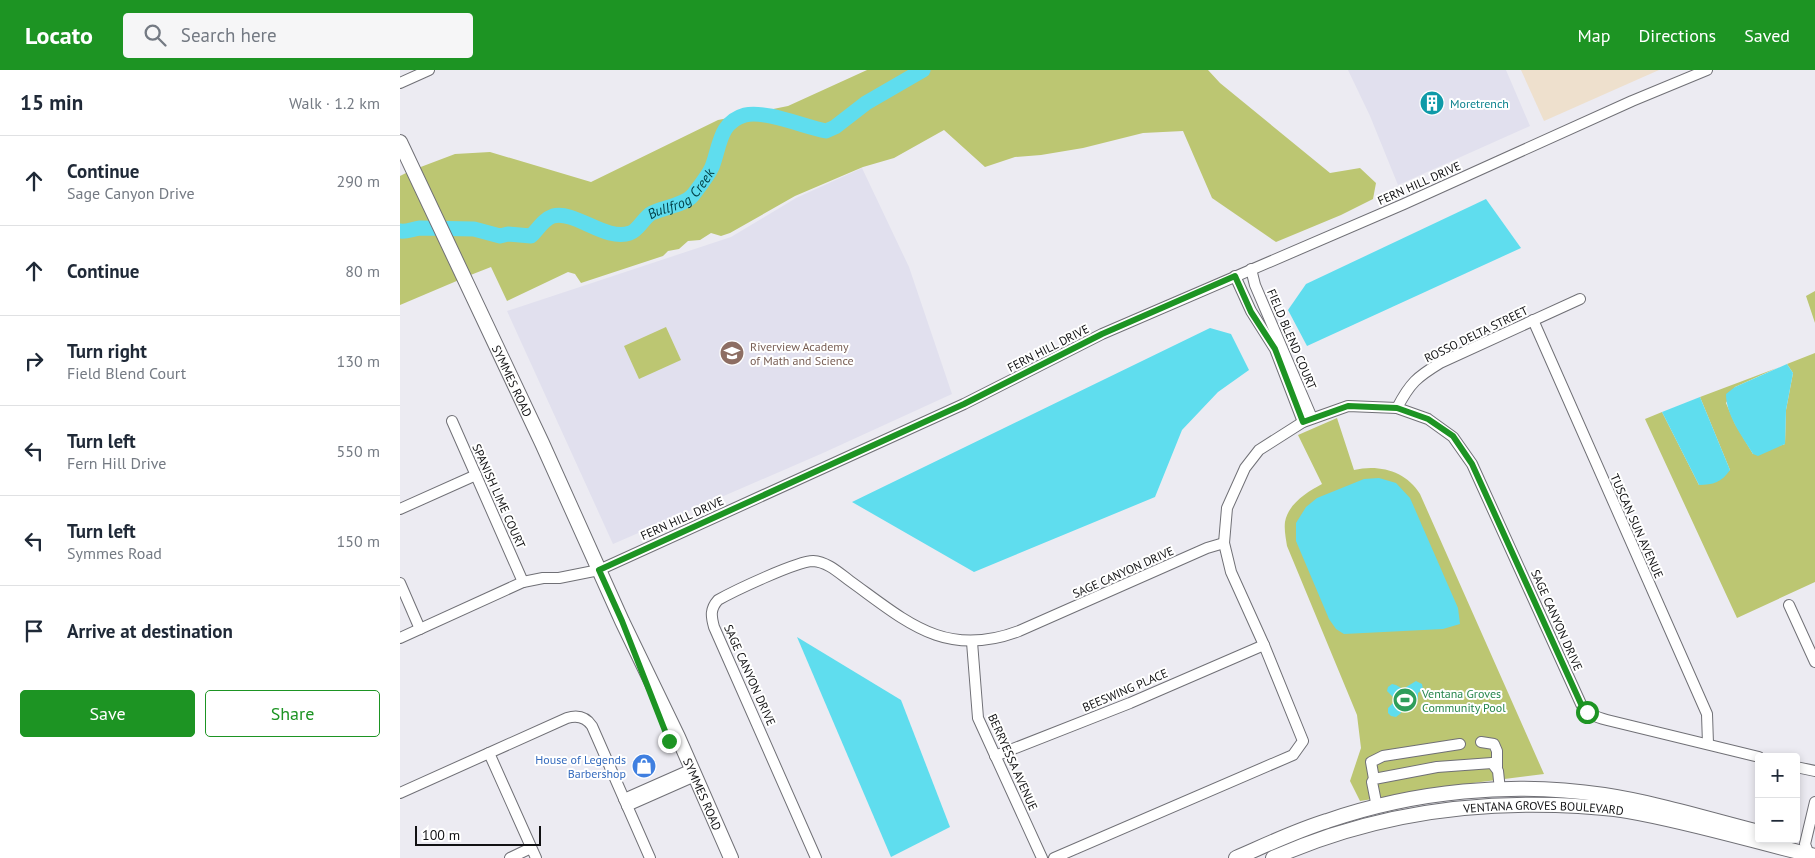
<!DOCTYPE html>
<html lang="en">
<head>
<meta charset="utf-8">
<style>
	body { margin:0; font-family:"PT Sans",sans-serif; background:#f6f6f7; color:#1f2937 }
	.controls { position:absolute; right:15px; bottom:15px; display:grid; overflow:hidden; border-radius:5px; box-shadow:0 2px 8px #0003 }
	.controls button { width:45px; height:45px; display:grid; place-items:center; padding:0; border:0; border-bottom:1px solid #e0e1e3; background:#fff; color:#1f2937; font:25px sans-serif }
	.scale { position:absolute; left:15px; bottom:12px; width:126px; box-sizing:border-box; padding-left:5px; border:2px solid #111113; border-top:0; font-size:14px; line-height:18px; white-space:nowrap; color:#111113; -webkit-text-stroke:4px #fff; paint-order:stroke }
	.stop { position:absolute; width:15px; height:15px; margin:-11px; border:4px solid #1d9423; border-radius:50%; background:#fff }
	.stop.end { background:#1d9423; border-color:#fff; box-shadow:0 1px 5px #0008 }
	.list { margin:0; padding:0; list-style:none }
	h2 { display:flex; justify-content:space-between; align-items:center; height:65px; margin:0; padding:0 20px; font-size:21px }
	h2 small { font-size:16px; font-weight:400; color:#747a83 }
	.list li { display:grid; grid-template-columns:32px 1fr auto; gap:15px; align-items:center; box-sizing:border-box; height:90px; padding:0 20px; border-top:1px solid #e0e1e3 }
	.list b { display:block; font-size:19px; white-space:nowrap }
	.list p { margin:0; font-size:16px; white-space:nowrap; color:#747a83 }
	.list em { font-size:16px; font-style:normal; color:#747a83 }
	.actions { display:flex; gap:10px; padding:15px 20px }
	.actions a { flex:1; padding:11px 0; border:1px solid #1d9423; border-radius:5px; text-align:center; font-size:18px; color:#1d9423 }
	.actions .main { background:#1d9423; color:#fff }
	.icon { flex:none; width:28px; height:28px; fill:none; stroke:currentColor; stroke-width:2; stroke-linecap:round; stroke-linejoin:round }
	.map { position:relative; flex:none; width:1415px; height:788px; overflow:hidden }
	header { display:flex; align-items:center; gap:30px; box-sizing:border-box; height:70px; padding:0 25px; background:#1d9423; color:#fff }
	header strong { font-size:24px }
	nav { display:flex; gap:28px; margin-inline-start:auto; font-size:18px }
	.search { width:350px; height:45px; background:#f6f6f7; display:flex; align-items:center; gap:12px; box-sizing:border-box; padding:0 18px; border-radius:5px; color:#747a83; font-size:19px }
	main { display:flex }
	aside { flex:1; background:#fff }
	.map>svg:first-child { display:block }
	.commercial { fill:#eee0cd }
	.built { fill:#e1e0ee }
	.green { fill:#bcc672 }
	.water { fill:#5fddee }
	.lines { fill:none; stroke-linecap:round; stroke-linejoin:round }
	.river { stroke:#5fddee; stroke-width:15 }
	.street-casing { stroke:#707076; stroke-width:12 }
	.secondary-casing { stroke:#707076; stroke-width:16 }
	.street { stroke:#fff; stroke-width:10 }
	.secondary { stroke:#fff; stroke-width:14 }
	.route { stroke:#1d9423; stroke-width:6 }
	.labels { text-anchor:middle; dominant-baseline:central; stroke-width:4; stroke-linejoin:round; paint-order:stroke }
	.culture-label { font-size:12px; fill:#0d838f; stroke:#fff; text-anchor:start }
	.street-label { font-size:12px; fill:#111113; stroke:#fff }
	.education-label { font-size:12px; fill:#785e54; stroke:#fff; text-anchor:start }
	.leisure-label { font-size:12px; fill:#27864d; stroke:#fff; text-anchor:start }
	.shop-label { font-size:12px; fill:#366cbe; stroke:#fff; text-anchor:end }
	.water-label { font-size:14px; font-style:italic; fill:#013f46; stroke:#fff }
</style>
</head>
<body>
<header>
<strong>Locato</strong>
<div class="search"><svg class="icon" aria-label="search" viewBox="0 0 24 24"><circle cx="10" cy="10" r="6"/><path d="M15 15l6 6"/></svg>Search here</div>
<nav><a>Map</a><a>Directions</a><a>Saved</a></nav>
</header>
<main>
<aside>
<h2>15 min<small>Walk · 1.2 km</small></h2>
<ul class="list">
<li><svg class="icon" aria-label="ahead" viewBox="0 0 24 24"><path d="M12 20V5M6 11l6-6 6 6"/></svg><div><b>Continue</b><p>Sage Canyon Drive</p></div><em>290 m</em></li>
<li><svg class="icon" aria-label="ahead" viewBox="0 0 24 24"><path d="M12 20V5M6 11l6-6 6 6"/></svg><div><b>Continue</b></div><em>80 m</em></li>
<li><svg class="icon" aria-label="right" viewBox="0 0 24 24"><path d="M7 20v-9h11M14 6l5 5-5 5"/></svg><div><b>Turn right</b><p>Field Blend Court</p></div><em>130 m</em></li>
<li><svg class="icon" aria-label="left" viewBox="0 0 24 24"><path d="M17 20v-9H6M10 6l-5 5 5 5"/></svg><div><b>Turn left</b><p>Fern Hill Drive</p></div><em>550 m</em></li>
<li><svg class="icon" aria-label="left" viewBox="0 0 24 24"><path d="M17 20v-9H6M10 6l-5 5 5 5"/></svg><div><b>Turn left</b><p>Symmes Road</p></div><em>150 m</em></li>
<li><svg class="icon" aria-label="arrive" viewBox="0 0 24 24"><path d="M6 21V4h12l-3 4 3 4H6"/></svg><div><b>Arrive at destination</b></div></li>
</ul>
<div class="actions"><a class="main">Save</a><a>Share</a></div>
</aside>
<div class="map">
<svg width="1415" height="788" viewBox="0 0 1415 788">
	<rect width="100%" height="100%" fill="#ecebf2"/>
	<polygon class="commercial" points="1121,0 1259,0 1144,51"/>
	<g class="built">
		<polygon points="948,0 1106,0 1130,56 998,115 970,46"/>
		<polygon points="462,98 509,197 552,324 423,383 213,474 107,241 331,167 396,128"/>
	</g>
	<g class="green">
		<polygon points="467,0 808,0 820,13 930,103 960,98 976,113 973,129 941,145 876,172 812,128 783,61 743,63 683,78 641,85 615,87 585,97 544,60 494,88 463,97 395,126 330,163 321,166 311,163 300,170 288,171 279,179 268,181 263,186 181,213 175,204 168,202 107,231 91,197 68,206 18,98 55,84 90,82 191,112 318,50 388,36"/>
		<polygon points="8,102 59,210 0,235 0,106"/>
		<polygon points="1415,221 1415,253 1406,226"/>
		<polygon points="266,257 281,290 239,309 224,276"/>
		<polygon points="1415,283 1415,512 1337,548 1245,349 1262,342 1299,415 1330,400 1300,327 1377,298 1335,317 1326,333 1335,354 1353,384 1385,374 1386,340 1393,303 1387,294"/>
		<path d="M937,348L954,400C979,394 1006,401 1020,424L1144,704L1073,713L960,731L950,711L961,678L957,645L887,476C886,469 884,460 885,452C888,434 907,422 922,414L898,365Z"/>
	</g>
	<g class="water">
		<polygon points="1086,129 1121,178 907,276 888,240 906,214"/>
		<polygon points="810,258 831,264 849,300 818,322 782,360 755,427 574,502 452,432"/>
		<path d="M1387,294L1393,303L1386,340L1385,374L1358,386L1353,384C1342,366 1326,345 1326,324L1335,317Z"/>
		<path d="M1300,327L1330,400C1322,412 1313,415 1299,415L1262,342Z"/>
		<polygon points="979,408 996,413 1010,428 1058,538 1060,554 1043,559 944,564 936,559 929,549 896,471 896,453 906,437 917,428 964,409"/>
		<polygon points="397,567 501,630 550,757 491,787"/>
		<polygon points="1016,611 1022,614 1023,619 1018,623 1018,629 1012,634 1003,634 1001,637 1001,643 996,647 991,646 988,643 988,638 994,632 994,628 987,621 988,617 992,614 996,615 1003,619"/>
	</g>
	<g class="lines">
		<path class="river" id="s1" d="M0,161C7,162 12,159 20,158L74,159L100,166L108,164L131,166C138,159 144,149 153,146C175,140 206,172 230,163C239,160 243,148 252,143C265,137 285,135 293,125C299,117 308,106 312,97C320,77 319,52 345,45C365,40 405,57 426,61L435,57L466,33L523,0"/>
		<defs>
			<g id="street">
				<polyline points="0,13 29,0"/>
				<polyline points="851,199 855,215 912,348"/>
				<polyline points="835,206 851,241 875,279 903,352"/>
				<polyline points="1133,250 1307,644 1308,674"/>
				<path d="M997,338C1010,313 1017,307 1040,293L1180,229"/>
				<polyline points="52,351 123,512"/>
				<polyline points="0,439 76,405"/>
				<polyline points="0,513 20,559"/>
				<polyline points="1389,535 1415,592"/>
				<polyline points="0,568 123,512 143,508 159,508 199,500 564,334 702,264 1004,134 1232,31 1307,0"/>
				<polyline points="572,572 578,648 642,788"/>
				<polyline points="1081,672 1094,674 1097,681 1097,697"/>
				<polyline points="595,686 730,633 864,575"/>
				<polyline points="1396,697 1415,701"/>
				<polyline points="974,709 971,692 983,686 1060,674"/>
				<polyline points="0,723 89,683"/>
				<polyline points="224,729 292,699"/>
				<polyline points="227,736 295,706"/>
				<polyline points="977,737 972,712 974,709 1037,697 1092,693 1098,701 1100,720"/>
				<polyline points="110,788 131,778"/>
				<path d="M136,788L89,683L167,648C177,645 186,647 192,656L250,788"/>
				<path d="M416,788L314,557C311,546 310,539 318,530C334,521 397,491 413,491C428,492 439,503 450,511C507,552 545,589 619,561L807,478L824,473"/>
				<path d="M654,788L893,685L903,671L864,575L831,502L824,473L827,438L845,398L859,380L903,352L948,336L997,338L1028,349L1053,367L1072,394L1181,634C1189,644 1195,647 1207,650L1359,687"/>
				<polyline points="1409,788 1409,785 1405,774 1415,732"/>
			</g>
			<g id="secondary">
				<path id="s2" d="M0,72L142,373L222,551L278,667L331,788"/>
				<path d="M836,788C866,775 895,761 927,751C1014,721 1112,711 1204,725C1256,733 1308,749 1359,762"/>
				<path id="s3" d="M873,788C962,748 1059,732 1156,735C1180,736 1204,737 1228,741C1291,752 1353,771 1415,786"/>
			</g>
		</defs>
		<use href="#street" class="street-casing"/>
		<use href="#secondary" class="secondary-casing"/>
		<use href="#street" class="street"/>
		<use href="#secondary" class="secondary"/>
	</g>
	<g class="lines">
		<polyline class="route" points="269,671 222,551 199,500 564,334 702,264 835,206 851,242 875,279 903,352 948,336 997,338 1028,349 1053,366 1072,394 1181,634 1187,642"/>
	</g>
	<defs>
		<symbol id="building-disc" viewBox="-11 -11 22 22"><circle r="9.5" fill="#0f9aa8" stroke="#fff"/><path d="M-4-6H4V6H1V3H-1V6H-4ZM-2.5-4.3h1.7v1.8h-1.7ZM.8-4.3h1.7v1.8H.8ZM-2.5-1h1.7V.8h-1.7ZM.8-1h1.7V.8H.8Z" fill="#fff"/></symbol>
		<symbol id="school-disc" viewBox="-11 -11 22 22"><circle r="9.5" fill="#8d6e63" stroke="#fff"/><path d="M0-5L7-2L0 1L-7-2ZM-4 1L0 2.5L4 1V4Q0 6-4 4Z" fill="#fff"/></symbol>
		<symbol id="stadium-disc" viewBox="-11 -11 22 22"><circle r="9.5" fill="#2e9e5b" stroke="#fff"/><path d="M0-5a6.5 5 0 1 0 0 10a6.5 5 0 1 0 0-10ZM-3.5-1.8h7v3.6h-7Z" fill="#fff"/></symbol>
		<symbol id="shop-disc" viewBox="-11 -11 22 22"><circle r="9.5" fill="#3f7fe0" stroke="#fff"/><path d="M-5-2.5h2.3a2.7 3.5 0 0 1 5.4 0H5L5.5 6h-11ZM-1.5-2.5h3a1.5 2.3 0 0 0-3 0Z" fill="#fff"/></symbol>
	</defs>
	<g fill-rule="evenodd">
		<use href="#building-disc" x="1018" y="19" width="28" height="28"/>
		<use href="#school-disc" x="318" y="269" width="28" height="28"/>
		<use href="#stadium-disc" x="991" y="616" width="28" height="28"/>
		<use href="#shop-disc" x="230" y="682" width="28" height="28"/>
	</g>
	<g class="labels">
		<g class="culture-label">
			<text x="1050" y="33">Moretrench</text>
		</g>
		<g class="street-label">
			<text transform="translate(1019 113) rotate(-24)">FERN HILL DRIVE</text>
			<text transform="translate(1076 264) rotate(-26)">ROSSO DELTA STREET</text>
			<text transform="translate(892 269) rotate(67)">FIELD BLEND COURT</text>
			<text transform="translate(648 278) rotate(-27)">FERN HILL DRIVE</text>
			<text stroke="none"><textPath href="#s2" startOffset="264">SYMMES ROAD</textPath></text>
			<text transform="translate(99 426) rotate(66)">SPANISH LIME COURT</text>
			<text transform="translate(282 448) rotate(-24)">FERN HILL DRIVE</text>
			<text transform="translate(1237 456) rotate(66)">TUSCAN SUN AVENUE</text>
			<text transform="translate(723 502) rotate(-24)">SAGE CANYON DRIVE</text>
			<text transform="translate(1157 550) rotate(66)">SAGE CANYON DRIVE</text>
			<text transform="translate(350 605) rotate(66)">SAGE CANYON DRIVE</text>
			<text transform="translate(725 620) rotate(-23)">BEESWING PLACE</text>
			<text transform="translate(613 692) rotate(66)">BERRYESSA AVENUE</text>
			<text stroke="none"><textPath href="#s2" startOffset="719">SYMMES ROAD</textPath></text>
			<text stroke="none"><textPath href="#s3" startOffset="278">VENTANA GROVES BOULEVARD</textPath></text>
		</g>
		<g class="education-label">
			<text x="350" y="276">Riverview Academy<tspan x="350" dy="14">of Math and Science</tspan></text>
		</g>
		<g class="leisure-label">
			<text x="1022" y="623">Ventana Groves<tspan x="1022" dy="14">Community Pool</tspan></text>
		</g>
		<g class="shop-label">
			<text x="226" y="689">House of Legends<tspan x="226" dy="14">Barbershop</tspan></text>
		</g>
		<g class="water-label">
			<text stroke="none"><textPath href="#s1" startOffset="309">Bullfrog Creek</textPath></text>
		</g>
	</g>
</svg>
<div class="controls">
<button>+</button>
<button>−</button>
</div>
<div class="scale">100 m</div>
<div class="stop" style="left:1187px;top:642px"></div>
<div class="stop end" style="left:269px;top:671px"></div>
</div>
</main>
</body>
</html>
